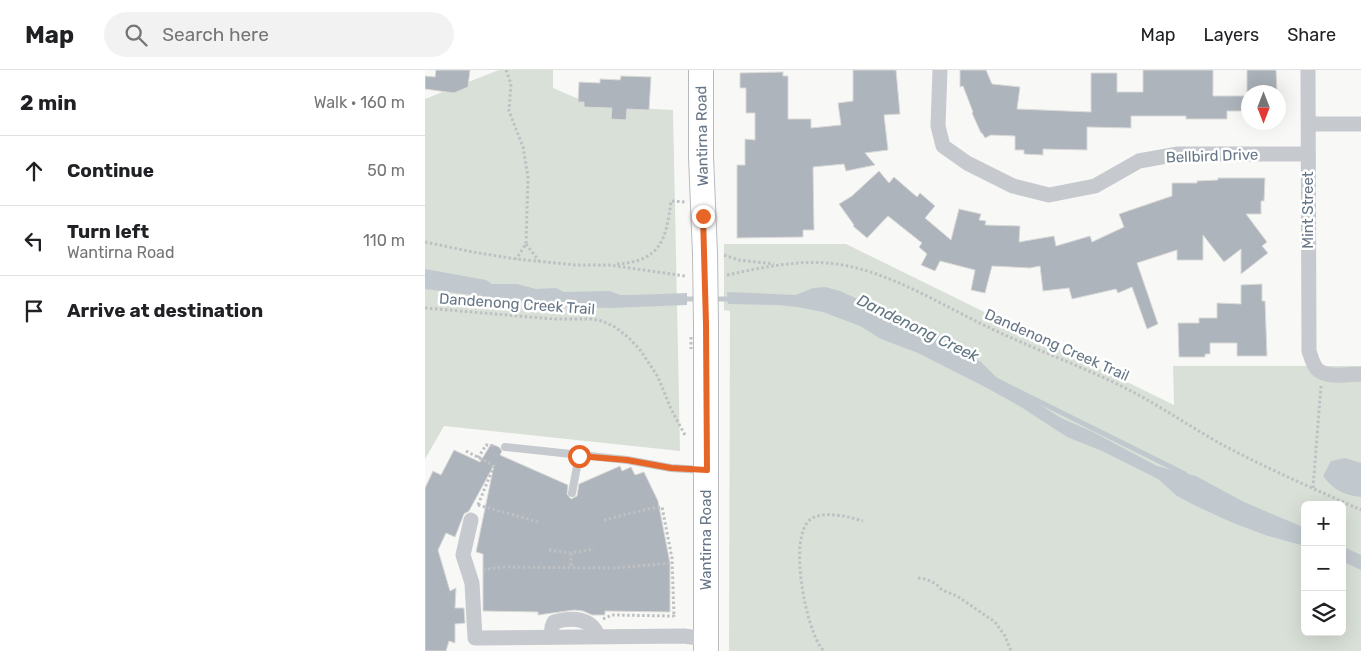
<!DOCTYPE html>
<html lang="en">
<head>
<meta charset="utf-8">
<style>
	body { margin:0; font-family:Rubik,sans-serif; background:#f2f2f2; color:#202124 }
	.controls { position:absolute; right:15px; bottom:15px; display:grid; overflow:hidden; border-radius:8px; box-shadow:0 5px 20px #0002 }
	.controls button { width:45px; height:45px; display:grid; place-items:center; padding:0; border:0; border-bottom:1px solid #e0e0e0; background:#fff; color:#202124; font:25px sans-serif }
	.compass { position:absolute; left:816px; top:15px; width:45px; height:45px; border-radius:50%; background:#fff; box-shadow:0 5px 20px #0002; rotate:180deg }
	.stop { position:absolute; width:15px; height:15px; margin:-11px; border:4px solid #e76627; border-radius:50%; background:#fff }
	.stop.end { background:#e76627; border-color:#fff; box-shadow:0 1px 5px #0008 }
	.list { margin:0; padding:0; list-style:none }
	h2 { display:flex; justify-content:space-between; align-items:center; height:65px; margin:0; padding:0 20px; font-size:21px }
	h2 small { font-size:16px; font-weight:400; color:#757577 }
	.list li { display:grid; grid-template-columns:32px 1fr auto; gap:15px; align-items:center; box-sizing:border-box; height:70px; padding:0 20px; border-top:1px solid #e0e0e0 }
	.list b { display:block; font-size:19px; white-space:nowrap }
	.list p { margin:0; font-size:16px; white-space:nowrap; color:#757577 }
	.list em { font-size:16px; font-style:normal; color:#757577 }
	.icon { flex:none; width:28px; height:28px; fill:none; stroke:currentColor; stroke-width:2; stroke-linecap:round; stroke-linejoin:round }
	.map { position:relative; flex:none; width:936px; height:581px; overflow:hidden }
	header { display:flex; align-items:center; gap:30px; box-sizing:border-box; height:70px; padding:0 25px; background:#fff; border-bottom:1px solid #e0e0e0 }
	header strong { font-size:24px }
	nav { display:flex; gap:28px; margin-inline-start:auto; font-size:18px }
	.search { width:350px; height:45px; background:#f2f2f2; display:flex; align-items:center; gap:12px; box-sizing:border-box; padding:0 18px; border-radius:28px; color:#757577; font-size:19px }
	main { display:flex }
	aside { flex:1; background:#fff }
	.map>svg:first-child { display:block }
	.green { fill:#d9e0d7; fill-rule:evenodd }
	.water { fill:#c1c9cf }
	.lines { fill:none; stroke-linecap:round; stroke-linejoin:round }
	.stream { stroke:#c1c9cf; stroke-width:5 }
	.building { fill:#adb4bb; stroke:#dadad8 }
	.primary-casing { stroke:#b7bbbf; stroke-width:26 }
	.path { stroke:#bec0c3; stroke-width:3; stroke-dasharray:2.5 2.5; stroke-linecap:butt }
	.lane { stroke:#c6c9cd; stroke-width:8 }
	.street { stroke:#c6c9cd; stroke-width:15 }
	.primary { stroke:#fff; stroke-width:24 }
	.primary-bridge-casing { stroke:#b7bbbf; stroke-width:26; stroke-linecap:butt }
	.path-bridge { stroke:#bec0c3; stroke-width:3; stroke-dasharray:2.5 2.5; stroke-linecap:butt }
	.primary-bridge { stroke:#fff; stroke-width:24 }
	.route { stroke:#e76627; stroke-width:6 }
	.labels { text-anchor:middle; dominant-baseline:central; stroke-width:5; stroke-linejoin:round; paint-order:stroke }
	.street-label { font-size:15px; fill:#677687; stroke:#fff }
	.water-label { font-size:16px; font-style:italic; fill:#637783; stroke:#fff }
</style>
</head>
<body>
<header>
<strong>Map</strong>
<div class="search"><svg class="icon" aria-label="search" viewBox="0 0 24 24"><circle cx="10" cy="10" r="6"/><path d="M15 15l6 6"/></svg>Search here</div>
<nav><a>Map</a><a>Layers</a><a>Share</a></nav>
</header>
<main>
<aside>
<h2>2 min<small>Walk · 160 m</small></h2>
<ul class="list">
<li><svg class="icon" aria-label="ahead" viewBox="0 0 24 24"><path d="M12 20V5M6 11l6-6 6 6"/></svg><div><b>Continue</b></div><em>50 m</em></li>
<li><svg class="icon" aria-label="left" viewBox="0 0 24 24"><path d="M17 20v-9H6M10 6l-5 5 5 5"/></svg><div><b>Turn left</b><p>Wantirna Road</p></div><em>110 m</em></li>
<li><svg class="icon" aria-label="arrive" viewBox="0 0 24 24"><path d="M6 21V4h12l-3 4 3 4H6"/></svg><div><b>Arrive at destination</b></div></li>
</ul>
</aside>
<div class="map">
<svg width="936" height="581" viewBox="0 0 936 581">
	<rect width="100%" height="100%" fill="#f8f8f6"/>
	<g class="green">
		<polygon points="74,0 128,0 128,18 170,36 248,40 255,381 19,356 0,389 0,29"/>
		<path d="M299,174H421L749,335L748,296H936V581H304L305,241L299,240ZM880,435H917V562H880Z"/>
	</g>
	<g class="water">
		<polygon points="0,199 61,210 67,214 92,214 111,219 131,218 139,222 185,221 195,225 207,225 262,223 262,235 187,238 144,237 0,219"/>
		<polygon points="400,217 415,221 448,236 470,249 505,260 541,284 556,292 582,318 606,329 636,348 668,362 732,396 771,406 819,432 880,458 880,476 843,466 808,453 771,436 752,426 733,409 677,381 642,367 596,337 562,318 493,283 456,269 435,256 398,242 372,237 353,235 303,234 302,222 371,225 388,218"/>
		<path d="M920,388L936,393V427C918,425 909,420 898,406L906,391Z"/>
		<polygon points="917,476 936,485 936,500 917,491"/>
	</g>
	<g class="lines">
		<g class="stream">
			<polyline points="256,229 275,229"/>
			<polyline points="286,229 308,229"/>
			<polyline points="569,309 760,404"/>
		</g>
	</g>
	<g class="building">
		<polygon points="11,0 45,0 43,17 29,23 0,19 0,6 10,7"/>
		<polygon points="428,0 471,0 475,44 459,45 463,80 440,83 450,95 421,101 419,94 388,97 389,160 378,160 378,167 312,168 312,95 320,95 320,69 330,70 330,43 321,43 321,18 315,18 315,3 358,2 358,6 363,6 363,49 386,49 386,58 416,55 413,33 428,31"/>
		<polygon points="535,0 561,0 567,14 595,17 592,39 666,42 666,3 692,3 692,22 718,22 718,0 788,0 788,26 824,26 824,41 802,41 802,49 761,49 761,46 706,46 706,58 662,57 662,80 618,79 618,85 599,84 599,80 590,80 590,66 566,65 560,68 557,63 556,63 547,43 548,42 538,16 535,17"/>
		<polygon points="822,0 851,0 852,22 822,22"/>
		<polygon points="196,6 226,7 224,40 202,39 201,50 186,49 187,38 159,37 159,32 153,32 154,12 175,13 175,9 195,10"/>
		<polygon points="454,101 464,113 469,107 492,127 495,123 510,136 500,148 526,170 534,139 556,144 554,150 561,151 560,155 595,156 594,172 629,166 631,176 665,166 667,172 699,157 694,144 747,126 747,113 772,113 772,111 793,110 793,108 840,108 839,131 836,131 836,144 821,144 842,172 837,176 843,183 816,204 816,179 799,192 778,165 778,190 752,190 752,180 712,193 733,254 722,259 707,217 693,223 691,219 647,229 644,218 618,221 615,196 605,198 567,196 560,223 546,220 550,200 515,191 510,201 496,195 502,184 494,177 497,173 463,146 442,168 428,156 429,155 414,134 427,126"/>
		<polygon points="837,214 837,231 840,231 842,286 812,286 812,273 785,273 785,284 780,284 780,287 754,287 753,253 774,253 774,248 792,248 792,233 816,234 816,215"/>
		<polygon points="66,374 74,377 77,381 75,385 143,415 142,424 146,429 152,426 154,414 195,396 197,401 206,397 210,405 219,402 233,431 245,493 245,542 180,541 180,545 167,545 158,541 149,540 113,545 113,542 58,541 58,484 51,482 69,395 44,441 39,444 30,467 21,463 13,480 25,521 31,518 30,538 39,538 40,553 30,554 30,573 24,571 21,581 0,581 0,418 8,401 16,405 29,380 55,392"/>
	</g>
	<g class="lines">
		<defs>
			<g id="primary">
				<polyline points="276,0 276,87 280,184"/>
				<polyline points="281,581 281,254"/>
			</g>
		</defs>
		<use href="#primary" class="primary-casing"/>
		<g class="path">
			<polyline points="81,0 86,14 84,41 98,77 103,107 101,174 91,189"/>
			<polyline points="0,172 48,182 91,189 150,195 184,195 260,206"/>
			<polyline points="101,174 114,191"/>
			<polyline points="299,185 314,190 349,194"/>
			<path d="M192,194C236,191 241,170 246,131L260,132"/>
			<path d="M302,205C340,197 378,188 418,195C471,205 518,236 567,259C613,281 662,298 708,322C738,338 766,357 796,374C841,398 889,419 936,440"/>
			<polyline points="0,238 129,249 166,249 177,251 190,257 204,268 216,281 233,307 246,339 261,367"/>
			<polyline points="41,381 66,394 68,398 53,435"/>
			<polyline points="53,388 61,375 70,376"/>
			<polyline points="888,418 896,316"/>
			<polyline points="53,435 113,452"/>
			<polyline points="179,450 223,439 237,437 247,488 249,546"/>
			<polyline points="124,480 146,483 169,479"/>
			<polyline points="146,483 146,497"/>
			<polyline points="58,500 77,497 190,498 247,493"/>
			<polyline points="493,508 501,509 511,514 517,520 532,526 570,552 580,566 586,581"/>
			<polyline points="178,549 187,545 249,546 249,548"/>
			<path d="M398,580C381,562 362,465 386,449C400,440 424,447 438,451"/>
		</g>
		<g class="lane">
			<polyline points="80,377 202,390 246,398 277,400"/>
			<polyline points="147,423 154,386"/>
		</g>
		<g class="street">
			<polyline points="515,0 513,56 518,76 542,93 588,116 624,125 670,116 714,91 753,84 883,84"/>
			<path d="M883,0L884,281C886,287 888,295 892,299C902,309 923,304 936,304"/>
			<polyline points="884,54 936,54"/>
			<polyline points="46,450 38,485 47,513 50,568 259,566 281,569"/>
			<path d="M126,567L127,557L129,552C147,547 166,547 173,566"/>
		</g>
		<use href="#primary" class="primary"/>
		<defs>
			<polyline id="primary-bridge" points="280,184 281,254"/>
		</defs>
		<use href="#primary-bridge" class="primary-bridge-casing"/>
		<polyline class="path-bridge" points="266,267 266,279"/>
		<use href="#primary-bridge" class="primary-bridge"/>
	</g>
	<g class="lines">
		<polyline class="route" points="154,386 202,390 246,398 282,400 281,254 278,146"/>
	</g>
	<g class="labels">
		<g class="street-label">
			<text transform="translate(277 66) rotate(-91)">Wantirna Road</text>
			<text transform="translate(787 86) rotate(-2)">Bellbird Drive</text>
			<text transform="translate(883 140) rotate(-90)">Mint Street</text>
			<text transform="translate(92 234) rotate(4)">Dandenong Creek Trail</text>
			<text transform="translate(632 275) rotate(24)">Dandenong Creek Trail</text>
			<text transform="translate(281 470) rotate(-90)">Wantirna Road</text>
		</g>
		<g class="water-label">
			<text transform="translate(493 258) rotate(26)">Dandenong Creek</text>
		</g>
	</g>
</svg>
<div class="controls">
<button>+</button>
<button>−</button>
<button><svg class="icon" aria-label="layers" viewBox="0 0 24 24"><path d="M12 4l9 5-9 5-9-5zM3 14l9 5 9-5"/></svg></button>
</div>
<svg class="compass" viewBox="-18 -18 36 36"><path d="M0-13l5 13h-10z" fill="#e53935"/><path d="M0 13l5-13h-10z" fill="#757577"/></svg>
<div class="stop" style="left:154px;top:386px"></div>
<div class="stop end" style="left:278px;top:146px"></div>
</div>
</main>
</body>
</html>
